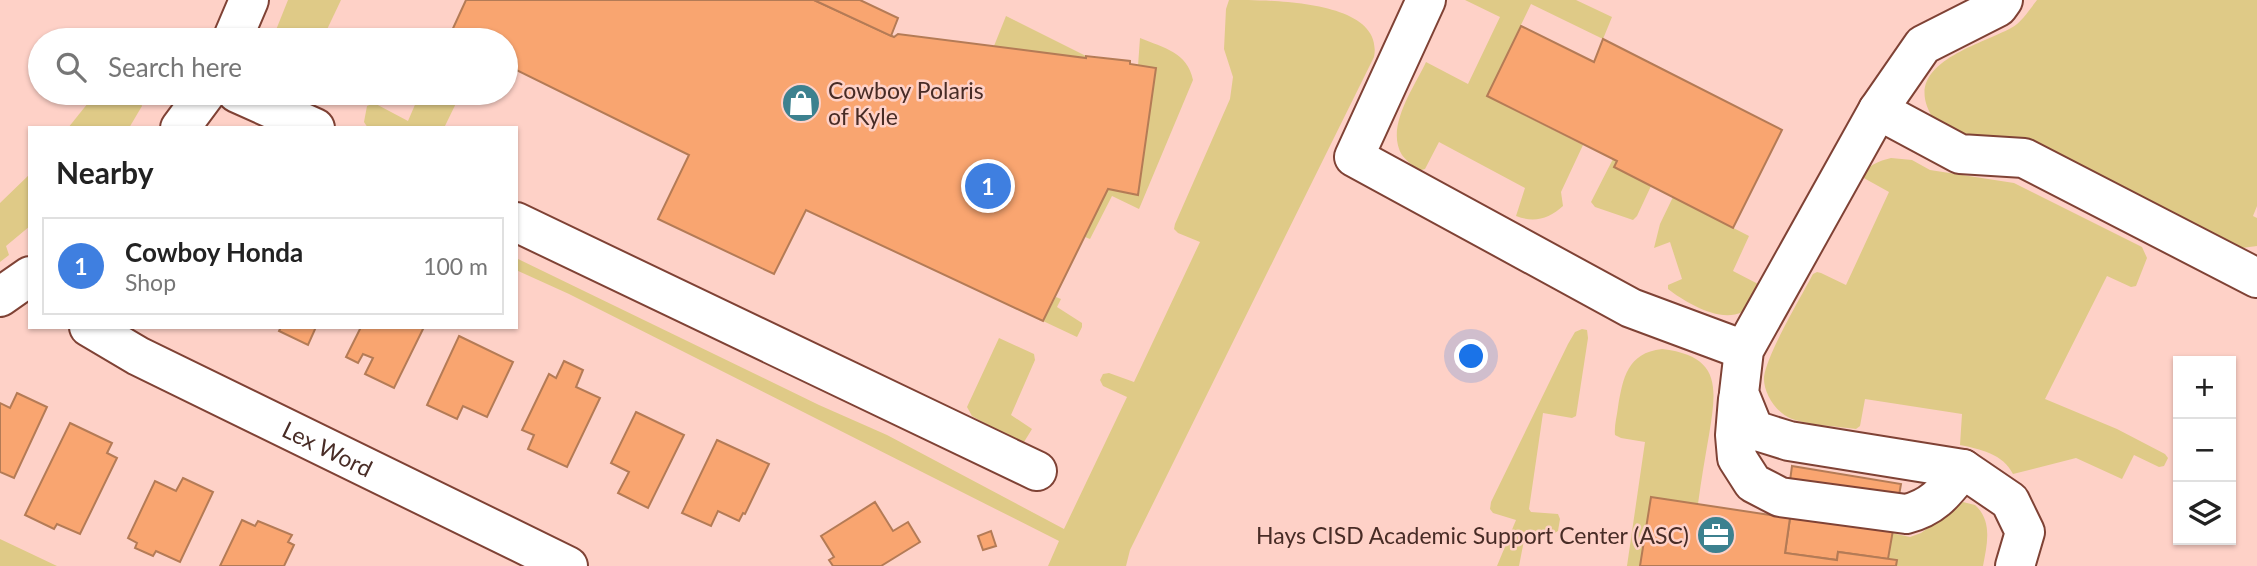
<!DOCTYPE html>
<html lang="en">
<head>
<meta charset="utf-8">
<style>
	body { margin:0; font-family:Lato,sans-serif; background:#f6f6f6; color:#222 }
	.controls { position:absolute; right:21px; bottom:21px; display:grid; overflow:hidden; border-radius:0px; box-shadow:0 2px 5px #0004 }
	.controls button { width:63px; height:63px; display:grid; place-items:center; padding:0; border:0; border-bottom:2px solid #e0e0e0; background:#fff; color:#222; font:35px sans-serif }
	.you { position:absolute; left:1472px; top:357px; width:24px; height:24px; margin:-18px; border:5px solid #fff; border-radius:50%; background:#1a73e8; box-shadow:0 0 0 10px #1a73e833 }
	.badge { display:grid; place-items:center; width:46px; height:46px; border-radius:50%; background:#3c818f; color:#fff; font-size:23px; font-weight:700 }
	.pin { position:absolute; translate:-50% -50%; border:4px solid #fff; box-shadow:0 2px 7px #0006 }
	.list { margin:0; padding:0; list-style:none }
	h2 { display:flex; justify-content:space-between; align-items:center; height:91px; margin:0; padding:0 28px; font-size:30px }
	h2 small { font-size:23px; font-weight:400; color:#767676 }
	.list li { display:grid; grid-template-columns:46px 1fr auto; gap:21px; align-items:center; box-sizing:border-box; height:98px; margin:0 14px 14px; padding:0 14px; border:2px solid #e0e0e0; border-radius:0px }
	.list b { display:block; font-size:26px; white-space:nowrap }
	.list p { margin:0; font-size:23px; white-space:nowrap; color:#767676 }
	.list em { font-size:23px; font-style:normal; color:#767676 }
	.icon { flex:none; width:38px; height:38px; fill:none; stroke:currentColor; stroke-width:2; stroke-linecap:round; stroke-linejoin:round }
	.map { position:relative; flex:none; width:2257px; height:566px; overflow:hidden }
	.search { position:absolute; background:#fff; box-shadow:0 2px 5px #0004; left:28px; top:28px; width:490px; height:77px; display:flex; align-items:center; gap:18px; box-sizing:border-box; padding:0 24px; border-radius:38px; color:#767676; font-size:26px }
	.panel { position:absolute; background:#fff; box-shadow:0 2px 5px #0004; left:28px; top:126px; width:490px; height:203px; border-radius:0px }
	.map>svg:first-child { display:block }
	.green { fill:#dfca87 }
	.building { fill:#f9a570; stroke:#b47b56; stroke-width:2 }
	.lines { fill:none; stroke-linecap:round; stroke-linejoin:round }
	.minor-casing { stroke:#7f4235; stroke-width:42 }
	.minor { stroke:#fff; stroke-width:38 }
	.labels { text-anchor:middle; dominant-baseline:central; stroke-width:5; stroke-linejoin:round; paint-order:stroke }
	.poi-label { font-size:23px; fill:#482c26; stroke:#fed1c7; text-anchor:start }
	.street-label { font-size:23px; fill:#482c26; stroke:#fed1c7 }
</style>
</head>
<body>
<div class="map">
<svg width="2257" height="566" viewBox="0 0 2257 566">
	<rect width="100%" height="100%" fill="#fed1c7"/>
	<g class="green">
		<polygon points="288,0 341,0 322,40 272,40"/>
		<path d="M1229,0C1272,0 1385,0 1374,57L1130,550L1126,566H1048L1059,541L569,294L516,270V258L819,405L887,435L1064,529L1127,397L1103,386L1100,380L1103,374L1109,373L1134,382L1200,242L1178,233L1174,229L1175,224L1230,99L1233,77L1224,49L1226,9Z"/>
		<path d="M1465,0H1576L1612,17L1603,39L1531,4L1487,96L1583,145L1561,192L1563,206C1549,219 1534,223 1516,216L1525,188L1439,142L1425,169L1418,171C1413,166 1406,160 1402,155C1385,127 1414,88 1426,62L1468,84L1500,17Z"/>
		<path d="M2037,0H2257V206L2253,216L2257,218V246L2242,248L2233,246L1935,121C1896,65 1976,47 2011,28C2022,22 2029,10 2037,0Z"/>
		<polygon points="1006,16 1086,56 1086,58 994,46"/>
		<path d="M1140,38C1164,48 1187,52 1193,80L1139,209L1112,196L1090,239L1085,237L1108,189L1138,195L1156,68L1138,66Z"/>
		<polygon points="96,93 137,93 142,106 129,128 68,128"/>
		<polygon points="420,93 461,93 444,128 368,128 364,122 367,106 374,103 408,121"/>
		<path d="M1891,158L1912,160L1930,170L2014,183L2142,247L2147,258L2136,286L2131,287L2107,276L2045,399L2117,429L2165,454L2168,458L2164,466L2159,467L2134,455L2122,479L2076,458L2013,474C2003,454 1980,449 1960,445L1962,414L1865,399L1860,426L1856,429C1836,426 1812,426 1792,419C1777,414 1763,393 1764,377C1767,354 1801,297 1813,274L1817,272L1821,273L1846,285L1889,192L1862,177C1867,165 1879,161 1891,158Z"/>
		<polygon points="1613,159 1617,161 1615,168 1651,186 1637,216 1633,220 1595,207 1591,202"/>
		<polygon points="30,174 30,226 6,246 9,255 0,262 0,203"/>
		<path d="M1673,197L1749,236L1733,271L1760,285C1758,290 1757,296 1754,301C1734,332 1689,305 1668,289V285L1682,279L1670,242L1654,248L1660,224Z"/>
		<polygon points="1056,297 1061,299 1057,307 1082,323 1082,327 1077,337 1043,321"/>
		<polygon points="1582,329 1587,330 1588,338 1576,416 1572,418 1543,413 1529,509 1531,512 1558,514 1560,519 1558,531 1553,534 1526,530 1519,566 1497,566 1516,520 1493,513 1490,509 1491,502 1568,344 1575,332"/>
		<polygon points="999,338 1034,354 1035,360 1011,415 1032,429 1024,442 1016,441 972,416 967,407"/>
		<path d="M1662,349C1721,356 1717,387 1709,435C1705,458 1701,481 1698,504L1651,498L1640,566H1627L1645,442L1621,438L1615,435C1614,426 1617,416 1618,407C1623,378 1627,353 1662,349Z"/>
		<path d="M1963,502L1975,505C1993,521 1987,545 1983,566H1896L1897,560L1888,559L1892,533L1910,537L1921,533Z"/>
		<polygon points="0,539 57,566 0,566"/>
	</g>
	<g class="building">
		<polygon points="466,0 814,0 894,37 898,34 1086,58 1086,56 1130,61 1130,64 1156,68 1138,195 1108,189 1043,321 806,210 774,274 658,219 689,155 506,65 506,40 455,40 449,37"/>
		<polygon points="814,0 860,0 898,18 891,36"/>
		<polygon points="1521,26 1594,62 1603,39 1782,130 1733,228 1614,167 1617,161 1487,96"/>
		<polygon points="281,327 316,327 308,345 279,331"/>
		<polygon points="361,327 424,327 394,388 365,374 373,358 363,354 358,363 346,357"/>
		<polygon points="459,336 513,362 487,417 463,406 457,419 427,405"/>
		<polygon points="564,361 583,370 576,387 600,398 567,467 528,449 534,435 522,430 549,374 556,378"/>
		<polygon points="17,393 47,407 14,478 0,472 0,403 10,408"/>
		<polygon points="636,412 684,435 648,508 618,493 629,472 611,463"/>
		<polygon points="70,423 112,443 107,453 117,458 80,534 57,524 54,529 25,515"/>
		<polygon points="717,440 769,464 745,514 743,513 739,521 718,511 711,526 682,513"/>
		<polygon points="1792,466 1901,484 1888,559 1838,552 1837,560 1785,553 1790,518 1785,518"/>
		<polygon points="183,478 213,492 180,562 156,551 153,556 135,548 137,543 128,538 155,481 176,491"/>
		<polygon points="1651,497 1790,518 1785,553 1837,560 1838,552 1897,560 1896,566 1640,566"/>
		<polygon points="875,502 893,531 908,522 920,542 881,566 833,566 829,560 834,557 821,536"/>
		<polygon points="242,520 255,526 258,521 292,535 288,542 294,545 284,566 220,566"/>
		<polygon points="991,531 996,546 983,550 978,536"/>
	</g>
	<g class="lines">
		<defs>
			<g id="minor">
				<polyline points="1426,0 1354,157 1631,308 1744,350"/>
				<polyline points="2003,0 1998,7 1923,45 1878,110 1744,350 1739,393 1754,430 1789,441 1963,469 2010,501 2025,532 2015,566"/>
				<polyline points="232,40 249,0"/>
				<polyline points="237,93 315,128"/>
				<polyline points="1878,110 1960,154 2024,158 2257,278"/>
				<polyline points="180,128 206,93"/>
				<polyline points="516,222 1037,471"/>
				<polyline points="0,297 30,276"/>
				<path id="s1" d="M89,327L138,356L568,566"/>
				<path d="M1738,399L1735,435L1737,458L1753,483L1780,497L1906,514C1935,507 1946,490 1963,469"/>
			</g>
		</defs>
		<use href="#minor" class="minor-casing"/>
		<use href="#minor" class="minor"/>
	</g>
	<defs>
		<symbol id="shop-disc" viewBox="-11 -11 22 22"><circle r="9.5" fill="#3c818f" stroke="#fed1c7"/><path d="M-5-2.5h2.3a2.7 3.5 0 0 1 5.4 0H5L5.5 6h-11ZM-1.5-2.5h3a1.5 2.3 0 0 0-3 0Z" fill="#fff"/></symbol>
		<symbol id="office-disc" viewBox="-11 -11 22 22"><circle r="9.5" fill="#3c818f" stroke="#fed1c7"/><path d="M-6-3h4V-5.5h4V-3h4V5H-6ZM-1-4.5V-3h2v-1.5ZM-6 0V1H6V0Z" fill="#fff"/></symbol>
	</defs>
	<g fill-rule="evenodd">
		<use href="#shop-disc" x="779" y="81" width="44" height="44"/>
		<use href="#office-disc" x="1694" y="513" width="44" height="44"/>
	</g>
	<g class="labels">
		<g class="poi-label">
			<text x="828" y="90">Cowboy Polaris<tspan x="828" dy="26">of Kyle</tspan></text>
			<text x="1689" y="535" text-anchor="end">Hays CISD Academic Support Center (ASC)</text>
		</g>
		<g class="street-label">
			<text stroke="none"><textPath href="#s1" startOffset="268">Lex Word</textPath></text>
		</g>
	</g>
</svg>
<div class="controls">
<button>+</button>
<button>−</button>
<button><svg class="icon" aria-label="layers" viewBox="0 0 24 24"><path d="M12 4l9 5-9 5-9-5zM3 14l9 5 9-5"/></svg></button>
</div>
<div class="you"></div>
<div class="pin badge" style="left:988px;top:186px;background:#3f7fe0">1</div>
<div class="search"><svg class="icon" aria-label="search" viewBox="0 0 24 24"><circle cx="10" cy="10" r="6"/><path d="M15 15l6 6"/></svg>Search here</div>
<section class="panel">
<h2>Nearby<small></small></h2>
<ul class="list">
<li><span class="badge" style="background:#3f7fe0">1</span><div><b>Cowboy Honda</b><p>Shop</p></div><em>100 m</em></li>
</ul>
</section>
</div>
</body>
</html>
